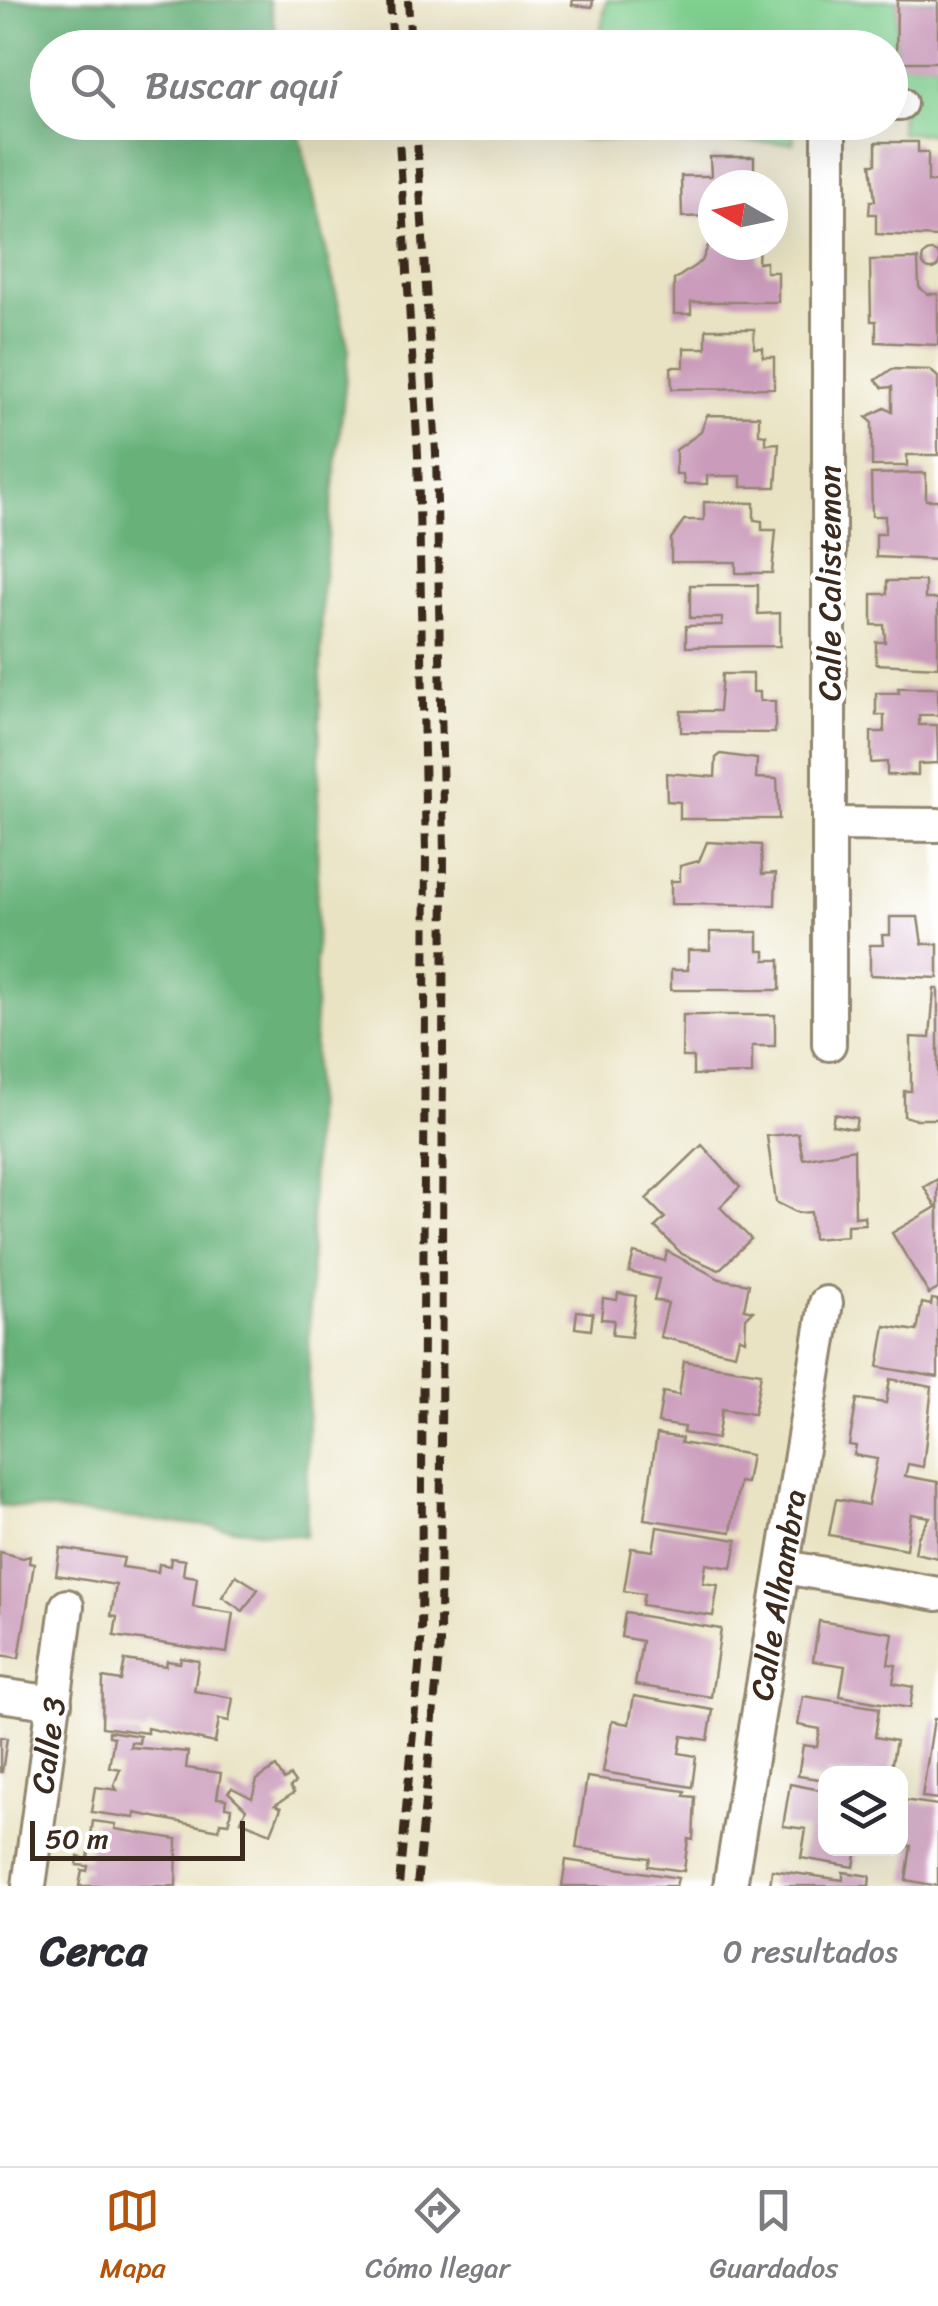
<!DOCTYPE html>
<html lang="es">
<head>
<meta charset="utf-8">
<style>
	body { margin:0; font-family:Sriracha,sans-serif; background:#f2f2f3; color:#2b2b33 }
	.controls { position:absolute; right:30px; bottom:30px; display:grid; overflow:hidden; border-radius:20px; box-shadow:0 10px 40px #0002 }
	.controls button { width:90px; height:90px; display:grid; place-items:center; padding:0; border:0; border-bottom:2px solid #e1e1e2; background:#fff; color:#2b2b33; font:50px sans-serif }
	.compass { position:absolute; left:698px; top:170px; width:90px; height:90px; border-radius:50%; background:#fff; box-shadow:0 10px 40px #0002; rotate:279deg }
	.scale { position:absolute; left:30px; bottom:25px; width:215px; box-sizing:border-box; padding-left:10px; border:5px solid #3b2a1e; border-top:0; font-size:28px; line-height:35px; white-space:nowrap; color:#3b2a1e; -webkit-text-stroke:8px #fff; paint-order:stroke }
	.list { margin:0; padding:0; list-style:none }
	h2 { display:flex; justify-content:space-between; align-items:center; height:130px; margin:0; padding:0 40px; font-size:42px }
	h2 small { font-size:32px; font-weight:400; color:#7c7c81 }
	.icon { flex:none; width:55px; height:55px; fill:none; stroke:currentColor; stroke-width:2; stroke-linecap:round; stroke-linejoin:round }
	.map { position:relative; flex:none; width:938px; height:1886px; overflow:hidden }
	.search { position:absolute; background:#fff; box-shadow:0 10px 40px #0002; left:30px; right:30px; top:30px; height:110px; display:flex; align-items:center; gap:25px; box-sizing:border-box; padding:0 35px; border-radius:55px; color:#7c7c81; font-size:38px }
	.sheet { height:280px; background:#fff }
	nav { display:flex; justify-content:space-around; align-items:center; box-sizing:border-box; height:140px; border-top:2px solid #e1e1e2; background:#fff; font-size:28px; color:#7c7c81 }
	nav a { display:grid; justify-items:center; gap:5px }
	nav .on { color:#b45309 }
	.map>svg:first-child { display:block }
	.green { fill:#80d090; stroke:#5e7d57; stroke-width:2.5 }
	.forest { fill:#68b27a; stroke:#526e4c; stroke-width:2.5 }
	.building { fill:#cb9bbb }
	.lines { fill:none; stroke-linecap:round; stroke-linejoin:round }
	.minor-casing { stroke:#928670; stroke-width:38 }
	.minor { stroke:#fff; stroke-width:32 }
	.rail { stroke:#3b2a1e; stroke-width:8; stroke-dasharray:15 8; stroke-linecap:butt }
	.labels { text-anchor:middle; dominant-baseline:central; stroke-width:10; stroke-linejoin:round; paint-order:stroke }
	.street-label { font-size:32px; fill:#3b2a1e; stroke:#fff }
</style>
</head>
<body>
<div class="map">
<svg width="938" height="1886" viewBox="0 0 938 1886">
	<rect width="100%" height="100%" fill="#fff"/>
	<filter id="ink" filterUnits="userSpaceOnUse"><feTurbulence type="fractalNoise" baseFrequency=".01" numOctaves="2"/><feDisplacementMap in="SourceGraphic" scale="20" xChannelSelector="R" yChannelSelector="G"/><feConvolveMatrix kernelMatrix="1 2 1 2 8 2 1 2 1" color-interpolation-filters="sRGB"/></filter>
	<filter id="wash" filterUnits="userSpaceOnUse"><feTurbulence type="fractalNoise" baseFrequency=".0048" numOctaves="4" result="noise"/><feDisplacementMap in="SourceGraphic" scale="40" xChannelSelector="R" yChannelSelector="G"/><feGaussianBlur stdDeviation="2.25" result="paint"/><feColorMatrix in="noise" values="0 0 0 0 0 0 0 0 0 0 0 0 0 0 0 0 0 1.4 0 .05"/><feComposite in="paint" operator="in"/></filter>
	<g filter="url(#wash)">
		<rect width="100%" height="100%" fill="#e9e3c3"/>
		<g class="green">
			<polygon points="607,0 938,0 897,1 896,61 938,62 938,134 900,133 902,86 891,86 890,48 597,48"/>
			<polygon points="581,123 581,122 794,123 793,143 577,139"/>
		</g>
		<polygon class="forest" points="0,0 269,0 280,47 48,48 48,122 297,123 349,350 322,592 306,1536 0,1505"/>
		<g id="blocks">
			<g class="building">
				<polygon points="573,0 593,0 592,7 572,5"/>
				<polygon points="897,0 938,1 938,62 896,62"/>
				<polygon points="876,142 918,142 918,152 928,152 928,182 938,182 938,237 876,234 876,214 869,214 870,201 875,201 871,164 876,164"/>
				<polygon points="710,157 754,157 754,177 762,177 761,185 713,185 713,216 682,217 681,176 711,176"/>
				<polygon points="710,241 713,245 759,245 758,263 766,262 766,272 778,272 778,302 691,302 691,314 674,314 674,280 702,261"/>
				<circle cx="931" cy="260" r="9"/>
				<polygon points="918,259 919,287 927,294 938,294 938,345 876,342 876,321 871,321 870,260"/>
				<polygon points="706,329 754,329 754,348 763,348 763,357 774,357 774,388 672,389 671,367 684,367 684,348 706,348"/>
				<polygon points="892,369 930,370 938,377 938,455 907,455 907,466 872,466 872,422 866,417 885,408 892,412 892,387 883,388 876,380"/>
				<polygon points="707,415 759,416 759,434 766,435 766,444 779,443 776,487 741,487 741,476 707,476 707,484 684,484 683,474 676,474 676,450 701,432"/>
				<polygon points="926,473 926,500 938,500 938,560 876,557 876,534 885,534 885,516 872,516 871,474"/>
				<polygon points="704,502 754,503 754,520 762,521 762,530 776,530 772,573 736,573 736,562 671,562 671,539 684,520 704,520"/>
				<polygon points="887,581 925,581 925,599 938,599 938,667 876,664 876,642 885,642 884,625 872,625 872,594 887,594"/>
				<polygon points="690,585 758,585 758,614 780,613 780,646 686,647 686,626 722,625 722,618 690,618"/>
				<polygon points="722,674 753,674 753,692 760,692 760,701 775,701 775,733 681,732 681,711 719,711"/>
				<polygon points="898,688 938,688 938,715 919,715 919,725 937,725 938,763 918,764 918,775 887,775 887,762 871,763 871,732 884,732 884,715 876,715 876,693 899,693"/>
				<polygon points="721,754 757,759 756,778 777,779 779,819 680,819 680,802 667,801 666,773 715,777 716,758"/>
				<polygon points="707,842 761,845 762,874 776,873 775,905 671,904 671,881 680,881 680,866 699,861"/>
				<polygon points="890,917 918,917 922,944 938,944 938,978 870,975 870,945 883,945 882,935 890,935"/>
				<polygon points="710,932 758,932 758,951 765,951 765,960 780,960 780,990 671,990 671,970 688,970 688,950 710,950"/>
				<polygon points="934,989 938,989 938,1119 914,1119 904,1116 904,1091 911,1091 911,1037 930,1038"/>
				<polygon points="683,1015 775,1015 775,1046 752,1046 752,1074 693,1075 693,1057 682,1057"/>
				<polygon points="834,1114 857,1118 855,1129 832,1125"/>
				<polygon points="798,1133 803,1159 854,1149 855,1217 864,1216 865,1224 847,1225 847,1236 813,1239 811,1212 798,1213 776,1202 767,1136"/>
				<polygon points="702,1145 740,1187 720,1207 751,1239 719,1270 682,1254 655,1227 665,1218 646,1199"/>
				<polygon points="938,1179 938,1289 929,1294 892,1233 936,1207 924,1187"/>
				<polygon points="667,1251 720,1279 749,1284 744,1309 753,1311 746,1318 745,1340 739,1337 735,1354 660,1337 668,1303 654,1300 659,1279 629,1272 634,1253 665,1261"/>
				<polygon points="618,1293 636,1296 631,1337 612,1335 614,1320 601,1319 603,1298 617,1300"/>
				<polygon points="932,1299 938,1300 938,1377 878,1367 885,1326 917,1331 922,1303 931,1305"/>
				<polygon points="577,1311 593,1313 591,1330 575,1328"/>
				<polygon points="684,1361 761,1373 754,1414 722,1409 717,1439 683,1433 684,1427 658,1423 663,1392 679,1395"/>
				<polygon points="890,1379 932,1387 923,1467 908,1464 905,1476 938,1482 938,1558 915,1553 918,1537 930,1517 911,1514 906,1549 829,1535 836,1499 868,1505 877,1459 854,1455 856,1446 849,1445 857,1399 886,1403"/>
				<polygon points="657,1434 682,1438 681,1443 751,1455 746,1483 739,1482 731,1532 644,1519"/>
				<polygon points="657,1527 737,1540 732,1568 706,1564 703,1583 718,1585 713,1616 642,1605 644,1594 624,1591 631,1548 653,1551"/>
				<polygon points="60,1548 124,1558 122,1567 158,1572 159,1564 170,1566 171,1558 185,1560 183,1575 197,1577 193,1607 233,1613 227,1653 114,1636 117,1617 111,1616 116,1585 56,1575"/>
				<polygon points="0,1552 23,1558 30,1556 29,1563 34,1564 19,1658 0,1655"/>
				<polygon points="236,1575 258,1589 243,1611 222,1597"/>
				<polygon points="625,1613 721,1629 711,1697 635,1685 642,1641 621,1637"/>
				<polygon points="819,1621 893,1633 888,1664 896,1665 893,1683 913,1687 910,1708 840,1696 845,1666 813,1661"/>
				<polygon points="181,1658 199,1661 194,1691 233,1698 229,1721 219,1719 215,1743 147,1728 147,1733 102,1727 103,1678 121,1681 125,1660 166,1666 167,1661 180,1663"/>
				<polygon points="634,1696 713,1710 708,1740 682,1736 679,1753 696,1756 692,1787 603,1772 612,1721 629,1724"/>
				<polygon points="803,1696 879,1708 875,1737 896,1741 890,1774 826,1774 826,1780 798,1776 803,1745 817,1747 820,1729 798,1725"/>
				<polygon points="934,1719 938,1719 938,1799 922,1797"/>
				<polygon points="109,1731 140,1736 139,1743 131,1742 130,1747 188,1752 186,1768 221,1773 217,1798 226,1799 225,1807 231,1808 229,1823 220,1822 219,1830 135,1813 135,1818 91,1812 95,1787 117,1790 114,1785 120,1769 109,1767 114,1737 109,1736"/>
				<polygon points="0,1737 7,1738 2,1772 0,1772"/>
				<polygon points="276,1767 284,1780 290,1776 295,1783 290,1787 294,1793 275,1805 281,1808 271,1833 241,1821 246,1809 228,1792 232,1788 252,1798 257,1780"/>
				<polygon points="587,1777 685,1791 684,1796 695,1797 693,1840 688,1839 684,1871 648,1866 650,1858 576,1848"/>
				<polygon points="790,1784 826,1791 826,1848 857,1848 854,1867 801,1858 806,1829 783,1826"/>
				<polygon points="903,1800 938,1805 938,1886 906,1880 911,1846 900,1845"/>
				<polygon points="93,1821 116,1824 115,1829 177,1839 176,1886 79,1886 82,1870 87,1871 88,1866 77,1865 78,1857 88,1859"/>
				<polygon points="566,1860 678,1878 676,1886 562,1886"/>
				<polygon points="772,1870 843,1880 843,1872 870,1876 869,1886 770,1886"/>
			</g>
		</g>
	</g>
	<g filter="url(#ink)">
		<use href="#blocks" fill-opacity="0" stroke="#928670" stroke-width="2.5"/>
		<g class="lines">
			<defs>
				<g id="minor">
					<polyline points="890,103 900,103"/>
					<polyline points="829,824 938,825"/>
					<polyline points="829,1044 829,122"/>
					<polyline points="785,1567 938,1594"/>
					<polyline points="0,1695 55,1703"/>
					<path id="s1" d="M29,1886L67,1606"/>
					<path id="s2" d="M730,1886L826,1303"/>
				</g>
			</defs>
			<use href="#minor" class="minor-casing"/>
			<use href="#minor" class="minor"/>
			<g class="rail">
				<polyline points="390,0 393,48"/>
				<polyline points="408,0 411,48"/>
				<polyline points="398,122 418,454 426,852 421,1644 399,1886"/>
				<polyline points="416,122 436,453 444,853 440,1644 417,1886"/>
			</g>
		</g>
	</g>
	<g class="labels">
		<g class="street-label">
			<text transform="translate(829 583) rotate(-90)">Calle Calistemon</text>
			<text stroke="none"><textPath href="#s2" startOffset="295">Calle Alhambra</textPath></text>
			<text stroke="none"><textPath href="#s1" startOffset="142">Calle 3</textPath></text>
		</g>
	</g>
</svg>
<div class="controls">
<button><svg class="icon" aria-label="layers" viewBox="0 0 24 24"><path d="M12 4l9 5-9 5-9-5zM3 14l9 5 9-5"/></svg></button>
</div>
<svg class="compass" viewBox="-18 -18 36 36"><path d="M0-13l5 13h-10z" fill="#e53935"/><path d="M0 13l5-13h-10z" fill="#7c7c81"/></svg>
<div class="scale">50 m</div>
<div class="search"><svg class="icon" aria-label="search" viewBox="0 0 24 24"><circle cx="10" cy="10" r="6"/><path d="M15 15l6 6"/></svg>Buscar aquí</div>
</div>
<section class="sheet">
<h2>Cerca<small>0 resultados</small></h2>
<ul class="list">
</ul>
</section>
<nav>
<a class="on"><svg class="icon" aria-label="map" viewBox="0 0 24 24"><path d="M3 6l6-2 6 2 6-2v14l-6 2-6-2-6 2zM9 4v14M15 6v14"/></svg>Mapa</a>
<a><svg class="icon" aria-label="directions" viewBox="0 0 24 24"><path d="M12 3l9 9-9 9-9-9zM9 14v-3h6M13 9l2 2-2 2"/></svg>Cómo llegar</a>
<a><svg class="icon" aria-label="saved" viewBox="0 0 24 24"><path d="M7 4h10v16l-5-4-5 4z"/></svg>Guardados</a>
</nav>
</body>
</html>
